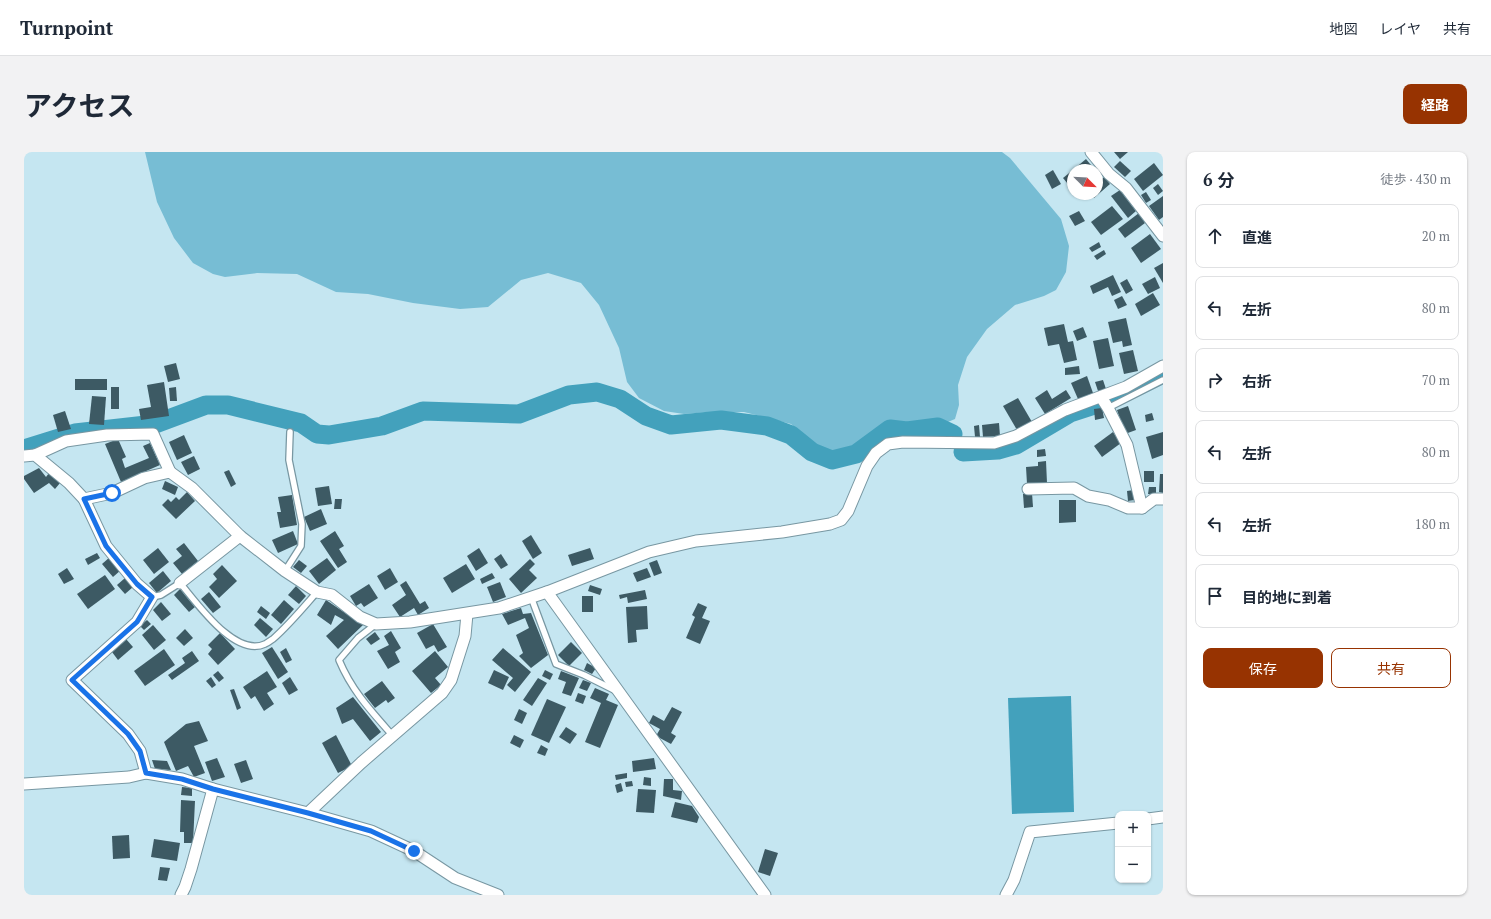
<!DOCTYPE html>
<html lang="ja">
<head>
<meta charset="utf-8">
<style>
	body { margin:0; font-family:"PT Serif","Noto Sans JP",serif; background:#f2f2f3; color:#1f2937 }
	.controls { position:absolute; right:12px; bottom:12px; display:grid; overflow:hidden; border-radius:8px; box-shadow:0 1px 3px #0004 }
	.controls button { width:36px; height:36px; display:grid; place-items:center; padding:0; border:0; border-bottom:1px solid #e0e1e3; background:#fff; color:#1f2937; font:20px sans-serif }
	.compass { position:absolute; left:1043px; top:12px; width:36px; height:36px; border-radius:50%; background:#fff; box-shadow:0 1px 3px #0004; rotate:114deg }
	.stop { position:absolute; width:12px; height:12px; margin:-9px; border:3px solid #1a73e8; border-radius:50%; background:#fff }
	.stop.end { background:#1a73e8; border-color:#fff; box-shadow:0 1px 4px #0008 }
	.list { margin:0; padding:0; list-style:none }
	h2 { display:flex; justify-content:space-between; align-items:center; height:52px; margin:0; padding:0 16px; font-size:17px }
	h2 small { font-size:13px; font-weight:400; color:#747a83 }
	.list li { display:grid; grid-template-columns:26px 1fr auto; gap:12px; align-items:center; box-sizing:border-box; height:64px; margin:0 8px 8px; padding:0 8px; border:1px solid #e0e1e3; border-radius:8px }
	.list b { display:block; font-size:15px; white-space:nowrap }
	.list em { font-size:13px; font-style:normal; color:#747a83 }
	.actions { display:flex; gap:8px; padding:12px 16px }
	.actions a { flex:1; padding:9px 0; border:1px solid #973301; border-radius:8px; text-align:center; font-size:14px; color:#973301 }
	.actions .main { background:#973301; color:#fff }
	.icon { flex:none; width:22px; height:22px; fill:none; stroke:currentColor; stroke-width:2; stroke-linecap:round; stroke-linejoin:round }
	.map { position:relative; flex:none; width:1139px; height:743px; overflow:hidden; border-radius:8px }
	header { display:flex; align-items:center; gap:24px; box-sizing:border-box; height:56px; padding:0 20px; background:#fff; border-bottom:1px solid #e0e1e3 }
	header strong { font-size:19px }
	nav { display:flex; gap:22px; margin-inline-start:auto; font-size:14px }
	.intro { display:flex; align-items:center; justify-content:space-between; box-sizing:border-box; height:96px; padding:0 24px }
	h1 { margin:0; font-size:28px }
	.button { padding:10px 18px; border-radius:8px; background:#973301; color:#fff; font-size:14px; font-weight:700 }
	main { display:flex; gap:24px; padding:0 24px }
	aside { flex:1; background:#fff; border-radius:8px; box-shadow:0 1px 3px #0004 }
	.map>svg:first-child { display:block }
	.green { fill:#77bdd4 }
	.water { fill:#43a1bc }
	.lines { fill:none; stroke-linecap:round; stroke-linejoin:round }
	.river { stroke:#43a1bc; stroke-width:19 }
	.building { fill:#3d5a64 }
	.lane-casing { stroke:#7897a2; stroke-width:8 }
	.street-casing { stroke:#7897a2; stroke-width:13 }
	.lane { stroke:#fff; stroke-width:5.5 }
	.street { stroke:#fff; stroke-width:11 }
	.route { stroke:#1a73e8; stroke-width:5 }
</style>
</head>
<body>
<header>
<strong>Turnpoint</strong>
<nav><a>地図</a><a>レイヤ</a><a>共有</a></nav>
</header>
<div class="intro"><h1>アクセス</h1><a class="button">経路</a></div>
<main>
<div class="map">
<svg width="1139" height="743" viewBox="0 0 1139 743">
	<rect width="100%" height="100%" fill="#c5e6f1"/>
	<polygon class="green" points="121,0 978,0 986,6 1037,67 1045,94 1042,120 1032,138 1020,144 991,153 963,177 943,205 934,233 935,253 931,267 919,272 897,271 883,272 867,270 828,295 810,302 792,294 767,272 720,260 685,260 660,262 640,259 615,246 603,230 595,196 575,153 557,131 524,121 497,128 464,155 436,157 389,151 344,142 312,140 273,122 233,121 201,125 189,122 169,111 150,86 133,50"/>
	<polygon class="water" points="1047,544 1050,660 988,662 984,546"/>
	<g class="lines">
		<g class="river">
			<polyline points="0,297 51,281 131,272 182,253 204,253 277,271 293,282 305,283 358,274 399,259 495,262 545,243 573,240 596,247 622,264 647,273 697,268 743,274 767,283 788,300 808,308 832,302 866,277 883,279 914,275 929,282"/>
			<polyline points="939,300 974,298 992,293 1046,261 1086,248 1139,222"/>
		</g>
	</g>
	<g class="building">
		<polygon points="1090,0 1104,0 1096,7"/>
		<polygon points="1062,7 1071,18 1049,18"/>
		<polygon points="1096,9 1107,19 1101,25 1090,15"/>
		<polygon points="1130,11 1139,23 1119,39 1110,27"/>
		<polygon points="1029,18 1037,32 1028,37 1021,23"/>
		<polygon points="1049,18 1049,38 1039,26"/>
		<polygon points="1080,25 1086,32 1070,46 1067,42 1073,42 1073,32"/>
		<polygon points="1134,32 1139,39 1134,43 1129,36"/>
		<polygon points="1096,38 1112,59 1104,66 1087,44"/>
		<polygon points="1122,40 1127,48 1122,51 1117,43"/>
		<polygon points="1139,44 1139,65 1135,68 1125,54"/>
		<polygon points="1088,54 1099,67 1077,83 1067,70"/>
		<polygon points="1055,59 1061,69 1051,74 1045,64"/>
		<polygon points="1115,61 1121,71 1101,86 1094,77"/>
		<polygon points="1126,82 1137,97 1117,111 1107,96"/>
		<polygon points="1075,90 1077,95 1068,100 1065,96"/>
		<polygon points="1080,98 1082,102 1073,108 1070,104"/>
		<polygon points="1139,111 1139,131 1130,116"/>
		<polygon points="1089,123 1097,140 1088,144 1084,135 1069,142 1066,134"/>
		<polygon points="1131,125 1136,136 1124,142 1118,132"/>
		<polygon points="1103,127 1109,138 1102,142 1096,131"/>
		<polygon points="1129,141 1136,153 1117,164 1111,152"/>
		<polygon points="1098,144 1103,153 1094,157 1090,148"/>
		<polygon points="1102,166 1108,193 1099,195 1098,189 1089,191 1084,170"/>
		<polygon points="1040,172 1044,190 1049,189 1053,208 1040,211 1035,192 1024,194 1020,176"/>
		<polygon points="1059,175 1063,185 1053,189 1049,179"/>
		<polygon points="1084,186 1090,214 1075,217 1069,189"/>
		<polygon points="1109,198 1114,219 1100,222 1095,201"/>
		<polygon points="152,211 156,227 144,230 140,214"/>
		<polygon points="1055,214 1056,222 1041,223 1041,216"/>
		<polygon points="1063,224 1069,241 1054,247 1047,231"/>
		<rect x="51" y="227" width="32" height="11"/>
		<polygon points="1079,228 1082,237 1074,239 1071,230"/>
		<polygon points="140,230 145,264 117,268 115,257 127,255 123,233"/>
		<rect x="87" y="235" width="8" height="22"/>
		<polygon points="152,235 153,249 146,249 145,236"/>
		<polygon points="1023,238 1028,247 1042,238 1047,246 1021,262 1011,246"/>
		<polygon points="68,244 82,245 80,273 65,272"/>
		<polygon points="994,246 1008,270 993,278 979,254"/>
		<polygon points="1104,254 1112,278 1101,282 1093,258"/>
		<polygon points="1078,256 1080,266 1071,268 1070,257"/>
		<polygon points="41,259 47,277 34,280 29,263"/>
		<polygon points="1128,261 1130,268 1122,270 1121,263"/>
		<polygon points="975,271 976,284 959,285 958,273"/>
		<polygon points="955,273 956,285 951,285 950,274"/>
		<polygon points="1089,280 1097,291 1078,305 1070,294"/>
		<polygon points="1139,280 1139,303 1128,307 1122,285"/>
		<polygon points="160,283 168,301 153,308 145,290"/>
		<polygon points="94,287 102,305 98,307 101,316 125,306 119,294 126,291 136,313 97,330 81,292"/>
		<polygon points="1021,297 1022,304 1013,305 1013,298"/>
		<polygon points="170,304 176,317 164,323 157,310"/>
		<polygon points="1022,309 1023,331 1003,332 1002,315 1014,314 1014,310"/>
		<polygon points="15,316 22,325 25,321 36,331 31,337 25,331 10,341 0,327 0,324"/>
		<polygon points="205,318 212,332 207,335 200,320"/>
		<rect x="1120" y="319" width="10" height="11"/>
		<polygon points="1136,322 1139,322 1139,341 1135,340"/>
		<polygon points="141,329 154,335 151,343 138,337"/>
		<polygon points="305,334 308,352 294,354 291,336"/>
		<polygon points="1125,335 1132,335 1132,342 1124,342"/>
		<polygon points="1110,338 1111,348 1104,349 1103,339"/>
		<polygon points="163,340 171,349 152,367 138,353 144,347 147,350 152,345 155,348"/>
		<polygon points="1008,341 1009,355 1000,356 999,342"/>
		<polygon points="268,343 273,373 256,376 253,360 257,360 254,345"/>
		<polygon points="311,347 318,347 317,357 310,357"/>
		<polygon points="1035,348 1052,348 1052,370 1035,371"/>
		<polygon points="297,357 303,372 286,379 280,365"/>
		<polygon points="269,379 274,392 254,401 248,388"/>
		<polygon points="311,379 320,394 315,397 323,410 314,416 296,389"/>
		<polygon points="507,383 518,401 509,407 498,389"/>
		<polygon points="160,391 174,409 158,422 149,411 158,404 152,397"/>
		<polygon points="134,396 145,410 130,422 119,408"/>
		<polygon points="455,396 464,411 452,419 443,404"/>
		<polygon points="566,396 570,407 548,414 544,403"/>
		<polygon points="73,401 76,406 64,413 61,407"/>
		<polygon points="477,402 484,413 477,417 470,407"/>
		<polygon points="86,405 97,418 89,425 78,412"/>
		<polygon points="303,406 312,418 295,432 285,419"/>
		<polygon points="506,407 511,412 505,418 513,426 497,441 485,427"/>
		<polygon points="275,408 283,414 277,421 269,415"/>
		<polygon points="633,408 638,421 630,424 625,411"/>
		<polygon points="442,412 451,427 428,441 419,426"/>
		<polygon points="198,413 213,429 195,446 185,435 193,427 189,422"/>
		<polygon points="43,416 50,427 40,432 34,422"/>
		<polygon points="366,416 374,430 361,438 353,424"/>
		<polygon points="623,416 627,425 613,430 609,421"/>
		<polygon points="139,419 147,429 133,441 125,431"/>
		<polygon points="468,421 471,426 458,432 456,427"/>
		<polygon points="81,423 91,437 64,457 53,442"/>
		<polygon points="101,426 109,435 101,442 93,433"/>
		<polygon points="382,429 396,452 401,449 405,456 394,463 390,456 376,465 368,453 382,443 376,433"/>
		<polygon points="476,430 482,445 469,450 463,435"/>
		<polygon points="345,432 354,446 340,455 337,451 332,454 326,444"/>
		<polygon points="566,433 578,437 576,443 564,439"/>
		<polygon points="272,434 282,444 275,452 264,443"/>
		<polygon points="156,437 171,455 165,460 150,443"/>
		<polygon points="621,438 623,447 604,451 603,445 596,447 595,443"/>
		<polygon points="185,440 197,455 189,461 177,447"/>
		<rect x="558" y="444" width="11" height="16"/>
		<polygon points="260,448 270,457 257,472 247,463"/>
		<polygon points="302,448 339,473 314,497 302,484 320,468 311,463 307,473 293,463"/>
		<polygon points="137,450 147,462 138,469 129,458"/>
		<polygon points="674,451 683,455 678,466 686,469 676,492 662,486 671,465 668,463"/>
		<polygon points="237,454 246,461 242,467 233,460"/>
		<polygon points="623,454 624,477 612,478 613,490 604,491 602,455"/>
		<polygon points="497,456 499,462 507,461 524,503 507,516 495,504 499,501 492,483 505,476 501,466 484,473 478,462"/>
		<polygon points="236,466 249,477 242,485 230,473"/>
		<polygon points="123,468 127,472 120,478 116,474"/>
		<polygon points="409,472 423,495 414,500 410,493 402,497 393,481"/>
		<polygon points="129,473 142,488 130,498 118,483"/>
		<polygon points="161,477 169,486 160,494 152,486"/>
		<polygon points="367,479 377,496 371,500 376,510 364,517 353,499 365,493 360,484"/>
		<polygon points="351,480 356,487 347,493 342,487"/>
		<polygon points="196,481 211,497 194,513 184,502 188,497 184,493"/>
		<polygon points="102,487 109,495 94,508 88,500"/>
		<polygon points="547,490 558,501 545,514 534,503"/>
		<polygon points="248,495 264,520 254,527 238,501"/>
		<polygon points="262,496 268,508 262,511 256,500"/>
		<polygon points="479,496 507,520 491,540 483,533 489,526 468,508"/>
		<polygon points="140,497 151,513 121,534 110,519"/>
		<polygon points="168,499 175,509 148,528 144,523 161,511 158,506"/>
		<polygon points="411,499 424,515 411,526 417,533 407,541 388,519"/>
		<polygon points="563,511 572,516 568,522 560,518"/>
		<polygon points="470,518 485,525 479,538 464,531"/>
		<polygon points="521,518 529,522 526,528 518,524"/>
		<polygon points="194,519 200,526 195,530 189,523"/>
		<polygon points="243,519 253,535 243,541 250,552 240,559 231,544 227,547 219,535"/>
		<polygon points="537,519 555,526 547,544 538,541 542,530 534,527"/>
		<polygon points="187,525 192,533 188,536 182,529"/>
		<polygon points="266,525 274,538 265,543 258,531"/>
		<polygon points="514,526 523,531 508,554 499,548"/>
		<polygon points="559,528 567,531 563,539 555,536"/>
		<polygon points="358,529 371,546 364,551 362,548 351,556 340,542"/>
		<polygon points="571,536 585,542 582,548 594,553 576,596 561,590 577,551 566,546"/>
		<polygon points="210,537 217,556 213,558 206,538"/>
		<polygon points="554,541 562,544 559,552 551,549"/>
		<polygon points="329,545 357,580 346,589 329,567 318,572 312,556"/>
		<polygon points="523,547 542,555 525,591 507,583"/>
		<polygon points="648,555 658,560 647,581 652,584 647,592 632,584 636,577 625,571 629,563 640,569"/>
		<polygon points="495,557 503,561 498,572 490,568"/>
		<polygon points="175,569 184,589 170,594 181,621 170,625 164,614 152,619 140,590 162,572"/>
		<polygon points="542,575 553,582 546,592 535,585"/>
		<polygon points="312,583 328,614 314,621 298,591"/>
		<polygon points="490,583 500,588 496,596 486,591"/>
		<polygon points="517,593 524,597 521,604 513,601"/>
		<polygon points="193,606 201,625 188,629 181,610"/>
		<polygon points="630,606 632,617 609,620 608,609"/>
		<polygon points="128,608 143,609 147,618 131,617"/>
		<polygon points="222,608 229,627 217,631 210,612"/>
		<polygon points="603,621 603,626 592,628 591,623"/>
		<polygon points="620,625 627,626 627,634 619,633"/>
		<polygon points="640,627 649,627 649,638 658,639 657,648 639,644"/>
		<polygon points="608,629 609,634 602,635 601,630"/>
		<polygon points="597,631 599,639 593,641 591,633"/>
		<polygon points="158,635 168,636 168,644 157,643"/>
		<polygon points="614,637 632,638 630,661 612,660"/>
		<polygon points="157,648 171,649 169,691 160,691 160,680 156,680"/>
		<polygon points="651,650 668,654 675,665 673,671 647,665"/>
		<polygon points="105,683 106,706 89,707 88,684"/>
		<polygon points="130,687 156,691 153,709 127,705"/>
		<polygon points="741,697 754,701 746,724 734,720"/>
		<polygon points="136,715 146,716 143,729 134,728"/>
	</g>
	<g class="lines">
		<defs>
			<g id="lane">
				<polyline points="1084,256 1139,228"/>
				<polyline points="261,419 277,394 278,372 265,308 266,280"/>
				<path d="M128,445L137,443L156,431C173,451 211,506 241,492C244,491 247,488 249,487C265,473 279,456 293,440"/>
				<polyline points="507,445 532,512 560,523 592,539"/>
				<path d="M352,472L334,486L315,508C328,539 347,559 369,584"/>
			</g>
			<g id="street">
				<polyline points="1067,0 1085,22 1102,36 1139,84"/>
				<polyline points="1077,245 1084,256 1103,293 1118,356"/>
				<polyline points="11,303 42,289 83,283 129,282 146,320"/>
				<polyline points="0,304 11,303 45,331 60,347 88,341 120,326 146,320 168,336 216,384 261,419 293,440 308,443 336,465 352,472 386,470 475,456 523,440 625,400 672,389 758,380 806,372 817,368 824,359 843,314 852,301 864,292 879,290 970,291 992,284 1041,258 1102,235 1139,214"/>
				<polyline points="1004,337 1050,336 1064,344 1085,348 1104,356 1118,356 1130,347 1139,347"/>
				<polyline points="60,347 82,394 113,432 128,445 113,470 48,528 104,582 116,599 122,621 158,627 189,637"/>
				<polyline points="156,431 216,384"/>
				<polyline points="523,440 741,743"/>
				<polyline points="0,632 105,625 122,621"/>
				<polyline points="284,661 337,611 418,541 427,528 441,484 443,462"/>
				<polyline points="1124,667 1139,665"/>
				<polyline points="157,743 161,735 167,717 189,637 284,661 347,679 390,699 431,726 474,743"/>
				<polyline points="982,743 990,728 1006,680 1094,671"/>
			</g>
		</defs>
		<use href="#lane" class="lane-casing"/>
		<use href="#street" class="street-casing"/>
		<use href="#lane" class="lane"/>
		<use href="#street" class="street"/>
	</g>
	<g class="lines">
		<polyline class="route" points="88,341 60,347 82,394 113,432 128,445 113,470 48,528 104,582 116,599 122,621 158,627 189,637 284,661 347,679 390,699"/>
	</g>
</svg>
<div class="controls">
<button>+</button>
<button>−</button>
</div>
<svg class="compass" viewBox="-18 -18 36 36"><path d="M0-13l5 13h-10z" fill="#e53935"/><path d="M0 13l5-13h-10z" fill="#747a83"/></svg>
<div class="stop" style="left:88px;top:341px"></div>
<div class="stop end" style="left:390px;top:699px"></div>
</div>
<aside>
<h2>6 分<small>徒歩 · 430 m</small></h2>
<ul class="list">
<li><svg class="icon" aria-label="ahead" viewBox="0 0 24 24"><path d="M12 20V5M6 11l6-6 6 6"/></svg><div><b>直進</b></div><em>20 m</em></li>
<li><svg class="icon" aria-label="left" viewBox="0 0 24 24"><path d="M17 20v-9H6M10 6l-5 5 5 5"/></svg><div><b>左折</b></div><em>80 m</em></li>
<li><svg class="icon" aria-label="right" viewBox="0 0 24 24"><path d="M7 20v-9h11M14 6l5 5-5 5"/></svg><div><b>右折</b></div><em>70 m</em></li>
<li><svg class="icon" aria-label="left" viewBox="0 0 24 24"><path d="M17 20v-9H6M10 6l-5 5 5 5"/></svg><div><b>左折</b></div><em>80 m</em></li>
<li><svg class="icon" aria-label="left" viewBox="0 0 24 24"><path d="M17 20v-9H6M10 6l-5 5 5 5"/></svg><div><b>左折</b></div><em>180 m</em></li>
<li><svg class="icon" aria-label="arrive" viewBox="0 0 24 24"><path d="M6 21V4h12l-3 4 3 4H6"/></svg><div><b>目的地に到着</b></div></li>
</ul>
<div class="actions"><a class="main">保存</a><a>共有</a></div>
</aside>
</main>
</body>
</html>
